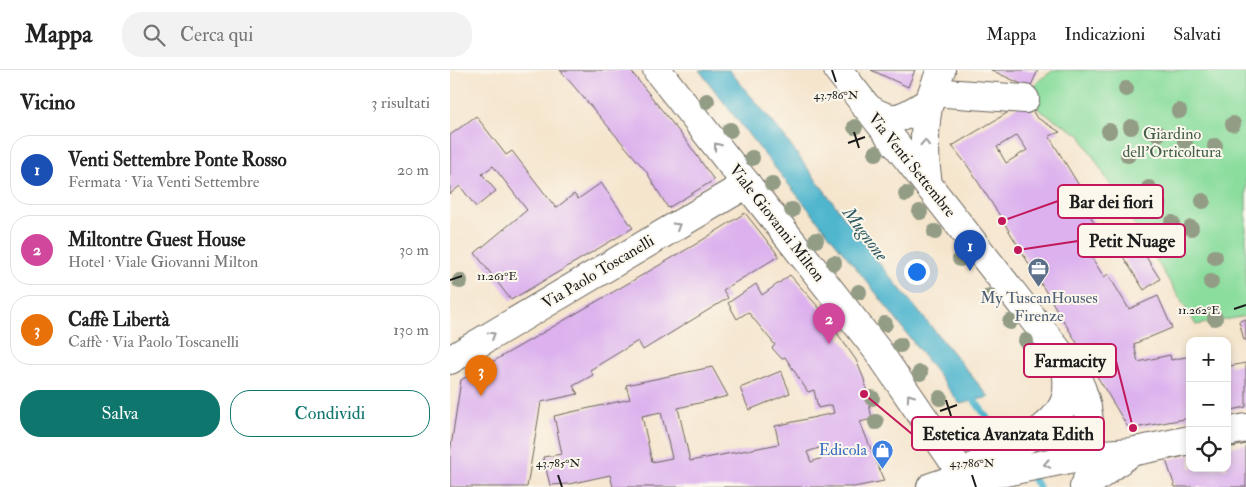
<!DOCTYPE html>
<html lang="it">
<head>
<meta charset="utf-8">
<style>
	body { margin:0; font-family:"IM FELL Double Pica",serif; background:#f2f2f2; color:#222 }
	.controls { position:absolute; right:15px; bottom:15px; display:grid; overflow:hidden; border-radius:10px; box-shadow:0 2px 8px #0003 }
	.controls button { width:45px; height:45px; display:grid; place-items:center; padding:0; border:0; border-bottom:1px solid #e0e0e0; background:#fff; color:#222; font:25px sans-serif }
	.you { position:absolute; left:466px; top:201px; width:18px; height:18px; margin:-12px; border:4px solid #fff; border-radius:50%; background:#1a73e8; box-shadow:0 0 0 8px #1a73e833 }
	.badge { display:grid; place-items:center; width:32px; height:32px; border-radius:50%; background:#0f766e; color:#fff; font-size:16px; font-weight:700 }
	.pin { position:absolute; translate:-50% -41px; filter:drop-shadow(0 1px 2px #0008) }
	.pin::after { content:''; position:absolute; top:26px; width:18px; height:15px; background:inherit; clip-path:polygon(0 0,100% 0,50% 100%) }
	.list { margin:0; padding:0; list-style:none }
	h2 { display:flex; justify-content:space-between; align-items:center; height:65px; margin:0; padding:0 20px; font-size:21px }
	h2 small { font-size:16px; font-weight:400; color:#767676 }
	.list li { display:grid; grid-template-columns:32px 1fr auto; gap:15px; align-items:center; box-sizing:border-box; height:70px; margin:0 10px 10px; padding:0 10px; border:1px solid #e0e0e0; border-radius:20px }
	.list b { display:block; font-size:19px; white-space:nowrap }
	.list p { margin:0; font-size:16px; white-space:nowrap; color:#767676 }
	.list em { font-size:16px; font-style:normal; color:#767676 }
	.actions { display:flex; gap:10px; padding:15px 20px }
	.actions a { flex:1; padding:11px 0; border:1px solid #0f766e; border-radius:20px; text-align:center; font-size:18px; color:#0f766e }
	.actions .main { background:#0f766e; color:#fff }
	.icon { flex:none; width:28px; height:28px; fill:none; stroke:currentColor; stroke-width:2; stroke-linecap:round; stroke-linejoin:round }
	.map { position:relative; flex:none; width:796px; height:417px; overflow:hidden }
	header { display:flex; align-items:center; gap:30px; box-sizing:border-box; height:70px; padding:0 25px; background:#fff; border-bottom:1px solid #e0e0e0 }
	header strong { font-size:24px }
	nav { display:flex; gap:28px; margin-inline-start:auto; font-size:18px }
	.search { width:350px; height:45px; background:#f2f2f2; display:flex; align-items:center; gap:12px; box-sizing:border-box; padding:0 18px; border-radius:20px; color:#767676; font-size:19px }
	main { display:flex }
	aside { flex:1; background:#fff }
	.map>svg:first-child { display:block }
	.green { fill:#8bdd9e; stroke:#547c5d }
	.water { fill:#4fb6ce; stroke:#366975 }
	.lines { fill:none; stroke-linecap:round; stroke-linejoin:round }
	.stream { stroke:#4fb6ce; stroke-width:7 }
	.building { fill:#dcb1ee; fill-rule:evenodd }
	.street-casing { stroke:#68625a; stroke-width:30 }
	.primary-casing { stroke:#68625a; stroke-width:30 }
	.street { stroke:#fff; stroke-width:28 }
	.primary { stroke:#fff; stroke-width:28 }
	.tree { fill:#939c85 }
	.oneway { stroke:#999 }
	.ticks { fill:none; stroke:#1c1c1c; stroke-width:2 }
	.labels { text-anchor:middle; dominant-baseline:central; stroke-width:4; stroke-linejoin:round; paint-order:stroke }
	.park-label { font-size:16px; fill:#43604a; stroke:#fbf7ec }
	.street-label { font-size:16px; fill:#1c1c1c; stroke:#fbf7ec }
	.service-label { font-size:16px; fill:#4e5e75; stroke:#fbf7ec }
	.shop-label { font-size:16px; fill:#366cbe; stroke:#fbf7ec; text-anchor:end }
	.water-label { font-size:18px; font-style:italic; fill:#305a63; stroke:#fbf7ec }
	.ticks-label { font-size:12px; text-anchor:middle; fill:#1c1c1c; stroke:#fbf7ec; stroke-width:4; stroke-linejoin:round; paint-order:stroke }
	.leader { fill:none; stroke:#c2185b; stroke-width:2 }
	.callout-dot { fill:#c2185b; stroke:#fbf7ec; stroke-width:2 }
	.callout { fill:#fbf7ec; stroke:#c2185b; stroke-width:2 }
	.callout-label { font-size:18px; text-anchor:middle; font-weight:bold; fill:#1c1c1c }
</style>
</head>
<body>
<header>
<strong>Mappa</strong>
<div class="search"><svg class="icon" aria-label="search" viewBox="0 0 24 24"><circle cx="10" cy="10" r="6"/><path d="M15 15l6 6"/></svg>Cerca qui</div>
<nav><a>Mappa</a><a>Indicazioni</a><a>Salvati</a></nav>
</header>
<main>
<aside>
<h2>Vicino<small>3 risultati</small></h2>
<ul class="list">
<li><span class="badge" style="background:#1a4fb4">1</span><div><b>Venti Settembre Ponte Rosso</b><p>Fermata · Via Venti Settembre</p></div><em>20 m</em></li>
<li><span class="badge" style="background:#d1479c">2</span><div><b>Miltontre Guest House</b><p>Hotel · Viale Giovanni Milton</p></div><em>30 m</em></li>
<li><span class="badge" style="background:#e8710a">3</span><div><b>Caffè Libertà</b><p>Caffè · Via Paolo Toscanelli</p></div><em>130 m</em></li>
</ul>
<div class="actions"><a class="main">Salva</a><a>Condividi</a></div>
</aside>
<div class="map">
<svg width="796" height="417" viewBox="0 0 796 417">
	<rect width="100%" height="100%" fill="#fbf7ec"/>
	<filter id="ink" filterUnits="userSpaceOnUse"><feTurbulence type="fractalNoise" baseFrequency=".02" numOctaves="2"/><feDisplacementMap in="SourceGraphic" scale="10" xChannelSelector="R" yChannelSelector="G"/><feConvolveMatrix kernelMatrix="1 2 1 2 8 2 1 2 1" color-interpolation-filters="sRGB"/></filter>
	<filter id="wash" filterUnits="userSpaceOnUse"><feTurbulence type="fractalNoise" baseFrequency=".0096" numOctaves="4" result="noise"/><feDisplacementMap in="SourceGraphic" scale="20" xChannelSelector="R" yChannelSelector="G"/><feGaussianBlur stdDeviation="1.12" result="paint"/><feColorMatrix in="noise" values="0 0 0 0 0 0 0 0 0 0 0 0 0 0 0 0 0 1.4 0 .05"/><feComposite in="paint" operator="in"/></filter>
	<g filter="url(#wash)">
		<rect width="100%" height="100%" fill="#f5e5cd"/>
		<polygon class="green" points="604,0 796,0 796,246 746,255 630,65 589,40 581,26 588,11"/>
		<polygon class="water" points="249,0 279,0 326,56 424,187 539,327 510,334 426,223 302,69"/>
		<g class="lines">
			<g class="stream">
				<polyline points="519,323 556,373"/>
				<polyline points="579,403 589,417"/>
			</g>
		</g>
		<g id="blocks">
			<g class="building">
				<polygon points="110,0 180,0 238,73 264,110 218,138 196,101"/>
				<polygon points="421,0 465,0 458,17"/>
				<polygon points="541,0 588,0 580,18"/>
				<path d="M577,31L586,47L610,62L599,66L642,137L637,141L659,177L642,188L654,207L658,204L679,239L708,226L722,258L684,274L688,292L720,285L721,290L740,286V348L679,359L550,146L517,95L502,76ZM567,65L577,80L556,93L547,77Z"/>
				<polygon points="26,46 56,85 62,81 106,138 124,124 128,129 151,113 183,158 61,230 25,183 77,140 43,96 32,104 46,121 26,137 10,116 0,124 0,65"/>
				<polygon points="295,143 329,186 273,220 278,228 193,280 188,271 140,300 143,305 123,316 128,324 91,332 77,417 0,417 0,383 11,310 246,174"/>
				<polygon points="681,163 710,209 694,220 665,174"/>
				<path d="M340,205L371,240L406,290L414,309L422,349L410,352L434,411L404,417H163L160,405L119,414L100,415L93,387L112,384L104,346L180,329L176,315L262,297L278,326L228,338L240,391L329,374L325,356L384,343L382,335L368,338L364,320L358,322L335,287L332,289L322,278L325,275L298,242L287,249L278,233L306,214L312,225ZM211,342L222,388L202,392L192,346ZM372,377L375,387L361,392L357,382Z"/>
				<polygon points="796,249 796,270 794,270 789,251"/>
				<polygon points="777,286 780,296 796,293 796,337 777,341"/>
				<polygon points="331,301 340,323 299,340 290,318"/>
				<polygon points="796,374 796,417 725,417 716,390 740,385 740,398 777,398 777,378"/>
			</g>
		</g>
	</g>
	<g filter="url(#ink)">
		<use href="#blocks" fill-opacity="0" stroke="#68625a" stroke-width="1"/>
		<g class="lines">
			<defs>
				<g id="street">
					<path d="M388,0L616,291C622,301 630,312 633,323C643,350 638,377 639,406L637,409"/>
					<polyline points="483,22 575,29"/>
					<path d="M414,35C443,57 453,48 480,31"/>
					<path d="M478,115C474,90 473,54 480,29C483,20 487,10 491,0"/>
					<polyline points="0,290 297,114"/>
					<path d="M514,406C520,401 525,395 532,392C560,376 611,360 617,323C618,313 617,303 616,292"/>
				</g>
				<g id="primary">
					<polyline points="207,0 428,281 521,417"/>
					<polyline points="777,362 796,358"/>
					<polyline points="481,417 514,406 555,402 639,385 681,382 740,370"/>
					<polyline points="634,417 680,383"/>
				</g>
			</defs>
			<use href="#street" class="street-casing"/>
			<use href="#primary" class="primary-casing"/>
			<use href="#street" class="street"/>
			<use href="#primary" class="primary"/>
		</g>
		<g class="tree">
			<circle cx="676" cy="19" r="8"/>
			<circle cx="257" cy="31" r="8"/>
			<circle cx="729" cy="41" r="8"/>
			<circle cx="783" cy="54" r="8"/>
			<circle cx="405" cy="57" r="8"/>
			<circle cx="681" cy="57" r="8"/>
			<circle cx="280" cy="60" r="8"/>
			<circle cx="659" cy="61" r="8"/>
			<circle cx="708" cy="64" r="8"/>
			<circle cx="735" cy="71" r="8"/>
			<circle cx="765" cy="76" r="8"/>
			<circle cx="426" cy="83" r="8"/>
			<circle cx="678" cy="85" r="8"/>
			<circle cx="302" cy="88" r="8"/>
			<circle cx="322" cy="114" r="8"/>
			<circle cx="699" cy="118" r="8"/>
			<circle cx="456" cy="124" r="8"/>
			<circle cx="753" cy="131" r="8"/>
			<circle cx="709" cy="136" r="8"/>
			<circle cx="342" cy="140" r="8"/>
			<circle cx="470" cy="142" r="8"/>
			<circle cx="722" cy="153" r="8"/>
			<circle cx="741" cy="158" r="8"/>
			<circle cx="485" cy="162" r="8"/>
			<circle cx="366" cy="170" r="8"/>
			<circle cx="765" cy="187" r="8"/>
			<circle cx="510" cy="189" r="8"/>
			<circle cx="384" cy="193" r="8"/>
			<circle cx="10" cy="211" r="8"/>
			<circle cx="761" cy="212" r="8"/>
			<circle cx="409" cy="222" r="8"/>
			<circle cx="540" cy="226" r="8"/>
			<circle cx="765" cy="248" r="8"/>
			<circle cx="560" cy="252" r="8"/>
			<circle cx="435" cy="254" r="8"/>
			<circle cx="576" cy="271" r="8"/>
			<circle cx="450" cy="275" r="8"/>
			<circle cx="470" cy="303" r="8"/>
			<circle cx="422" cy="328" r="8"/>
			<circle cx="490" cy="328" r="8"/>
			<circle cx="426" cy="352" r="8"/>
		</g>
		<defs><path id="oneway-chevron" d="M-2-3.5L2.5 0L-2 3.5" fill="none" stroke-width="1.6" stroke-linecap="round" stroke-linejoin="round" transform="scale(1.25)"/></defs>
		<g class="oneway">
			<use href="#oneway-chevron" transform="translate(475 73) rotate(-87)"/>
			<use href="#oneway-chevron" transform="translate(267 76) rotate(-128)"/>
			<use href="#oneway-chevron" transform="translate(227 156) rotate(-31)"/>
			<use href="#oneway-chevron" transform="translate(42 265) rotate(-31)"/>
			<use href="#oneway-chevron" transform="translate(460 327) rotate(-125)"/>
			<use href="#oneway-chevron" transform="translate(597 394) rotate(169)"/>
		</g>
	</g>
	<path class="ticks" d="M382,0L386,12M404,62L409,78M398,73L415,67M0,210L12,206M784,239L796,235M496,330L501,346M490,341L507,335M108,405L112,417M522,405L526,417"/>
	<defs>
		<symbol id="office-pin" viewBox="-11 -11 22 30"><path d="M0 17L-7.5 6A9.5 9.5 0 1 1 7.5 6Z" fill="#5c6f8a" stroke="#fbf7ec"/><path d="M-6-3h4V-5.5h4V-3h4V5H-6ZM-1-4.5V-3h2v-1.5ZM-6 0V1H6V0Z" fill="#fff"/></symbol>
		<symbol id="shop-pin" viewBox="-11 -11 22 30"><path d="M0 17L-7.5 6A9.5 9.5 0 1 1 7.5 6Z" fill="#3f7fe0" stroke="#fbf7ec"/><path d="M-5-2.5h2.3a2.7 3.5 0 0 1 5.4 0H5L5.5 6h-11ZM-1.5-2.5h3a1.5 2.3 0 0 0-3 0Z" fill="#fff"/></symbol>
	</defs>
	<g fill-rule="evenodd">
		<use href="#office-pin" x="576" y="186" width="25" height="34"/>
		<use href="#shop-pin" x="420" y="368" width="25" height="34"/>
	</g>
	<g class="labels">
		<g class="park-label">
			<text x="722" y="64">Giardino<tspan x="722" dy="18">dell'Orticoltura</tspan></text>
		</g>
		<g class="street-label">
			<text transform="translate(462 95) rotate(51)">Via Venti Settembre</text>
			<text transform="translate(327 153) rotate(52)">Viale Giovanni Milton</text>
			<text transform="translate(148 202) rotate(-31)">Via Paolo Toscanelli</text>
		</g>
		<g class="service-label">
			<text x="589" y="228">My TuscanHouses<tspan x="589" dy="18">Firenze</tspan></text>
		</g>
		<g class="shop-label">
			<text x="417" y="380">Edicola</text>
		</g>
		<g class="water-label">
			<text transform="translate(415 164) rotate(53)">Mugnone</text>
		</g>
	</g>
	<g class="ticks-label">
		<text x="386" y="29">43.786°N</text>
		<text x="47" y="210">11.261°E</text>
		<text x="749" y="244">11.262°E</text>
		<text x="108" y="397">43.785°N</text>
		<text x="522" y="397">43.786°N</text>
	</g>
	<path class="leader" d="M552 151L608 131M568 180L628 171M683 358L666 291M414 324L462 364"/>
	<g class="callout-dot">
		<circle cx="552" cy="151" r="5"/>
		<circle cx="568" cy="180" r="5"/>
		<circle cx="683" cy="358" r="5"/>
		<circle cx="414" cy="324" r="5"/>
	</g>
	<g class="callout">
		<rect x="608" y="115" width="105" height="33" rx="5"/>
		<rect x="628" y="154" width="107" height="33" rx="5"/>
		<rect x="574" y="274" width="92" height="33" rx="5"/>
		<rect x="462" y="347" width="192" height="33" rx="5"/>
	</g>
	<g class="callout-label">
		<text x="661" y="138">Bar dei fiori</text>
		<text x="682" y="177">Petit Nuage</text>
		<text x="620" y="297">Farmacity</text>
		<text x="558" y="370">Estetica Avanzata Edith</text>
	</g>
</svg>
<div class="controls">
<button>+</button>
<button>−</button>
<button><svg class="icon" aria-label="locate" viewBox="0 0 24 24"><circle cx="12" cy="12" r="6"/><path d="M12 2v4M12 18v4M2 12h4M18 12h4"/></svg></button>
</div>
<div class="you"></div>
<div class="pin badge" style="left:520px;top:201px;background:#1a4fb4">1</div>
<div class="pin badge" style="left:379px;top:274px;background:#d1479c">2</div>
<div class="pin badge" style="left:31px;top:326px;background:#e8710a">3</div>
</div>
</main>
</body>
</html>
